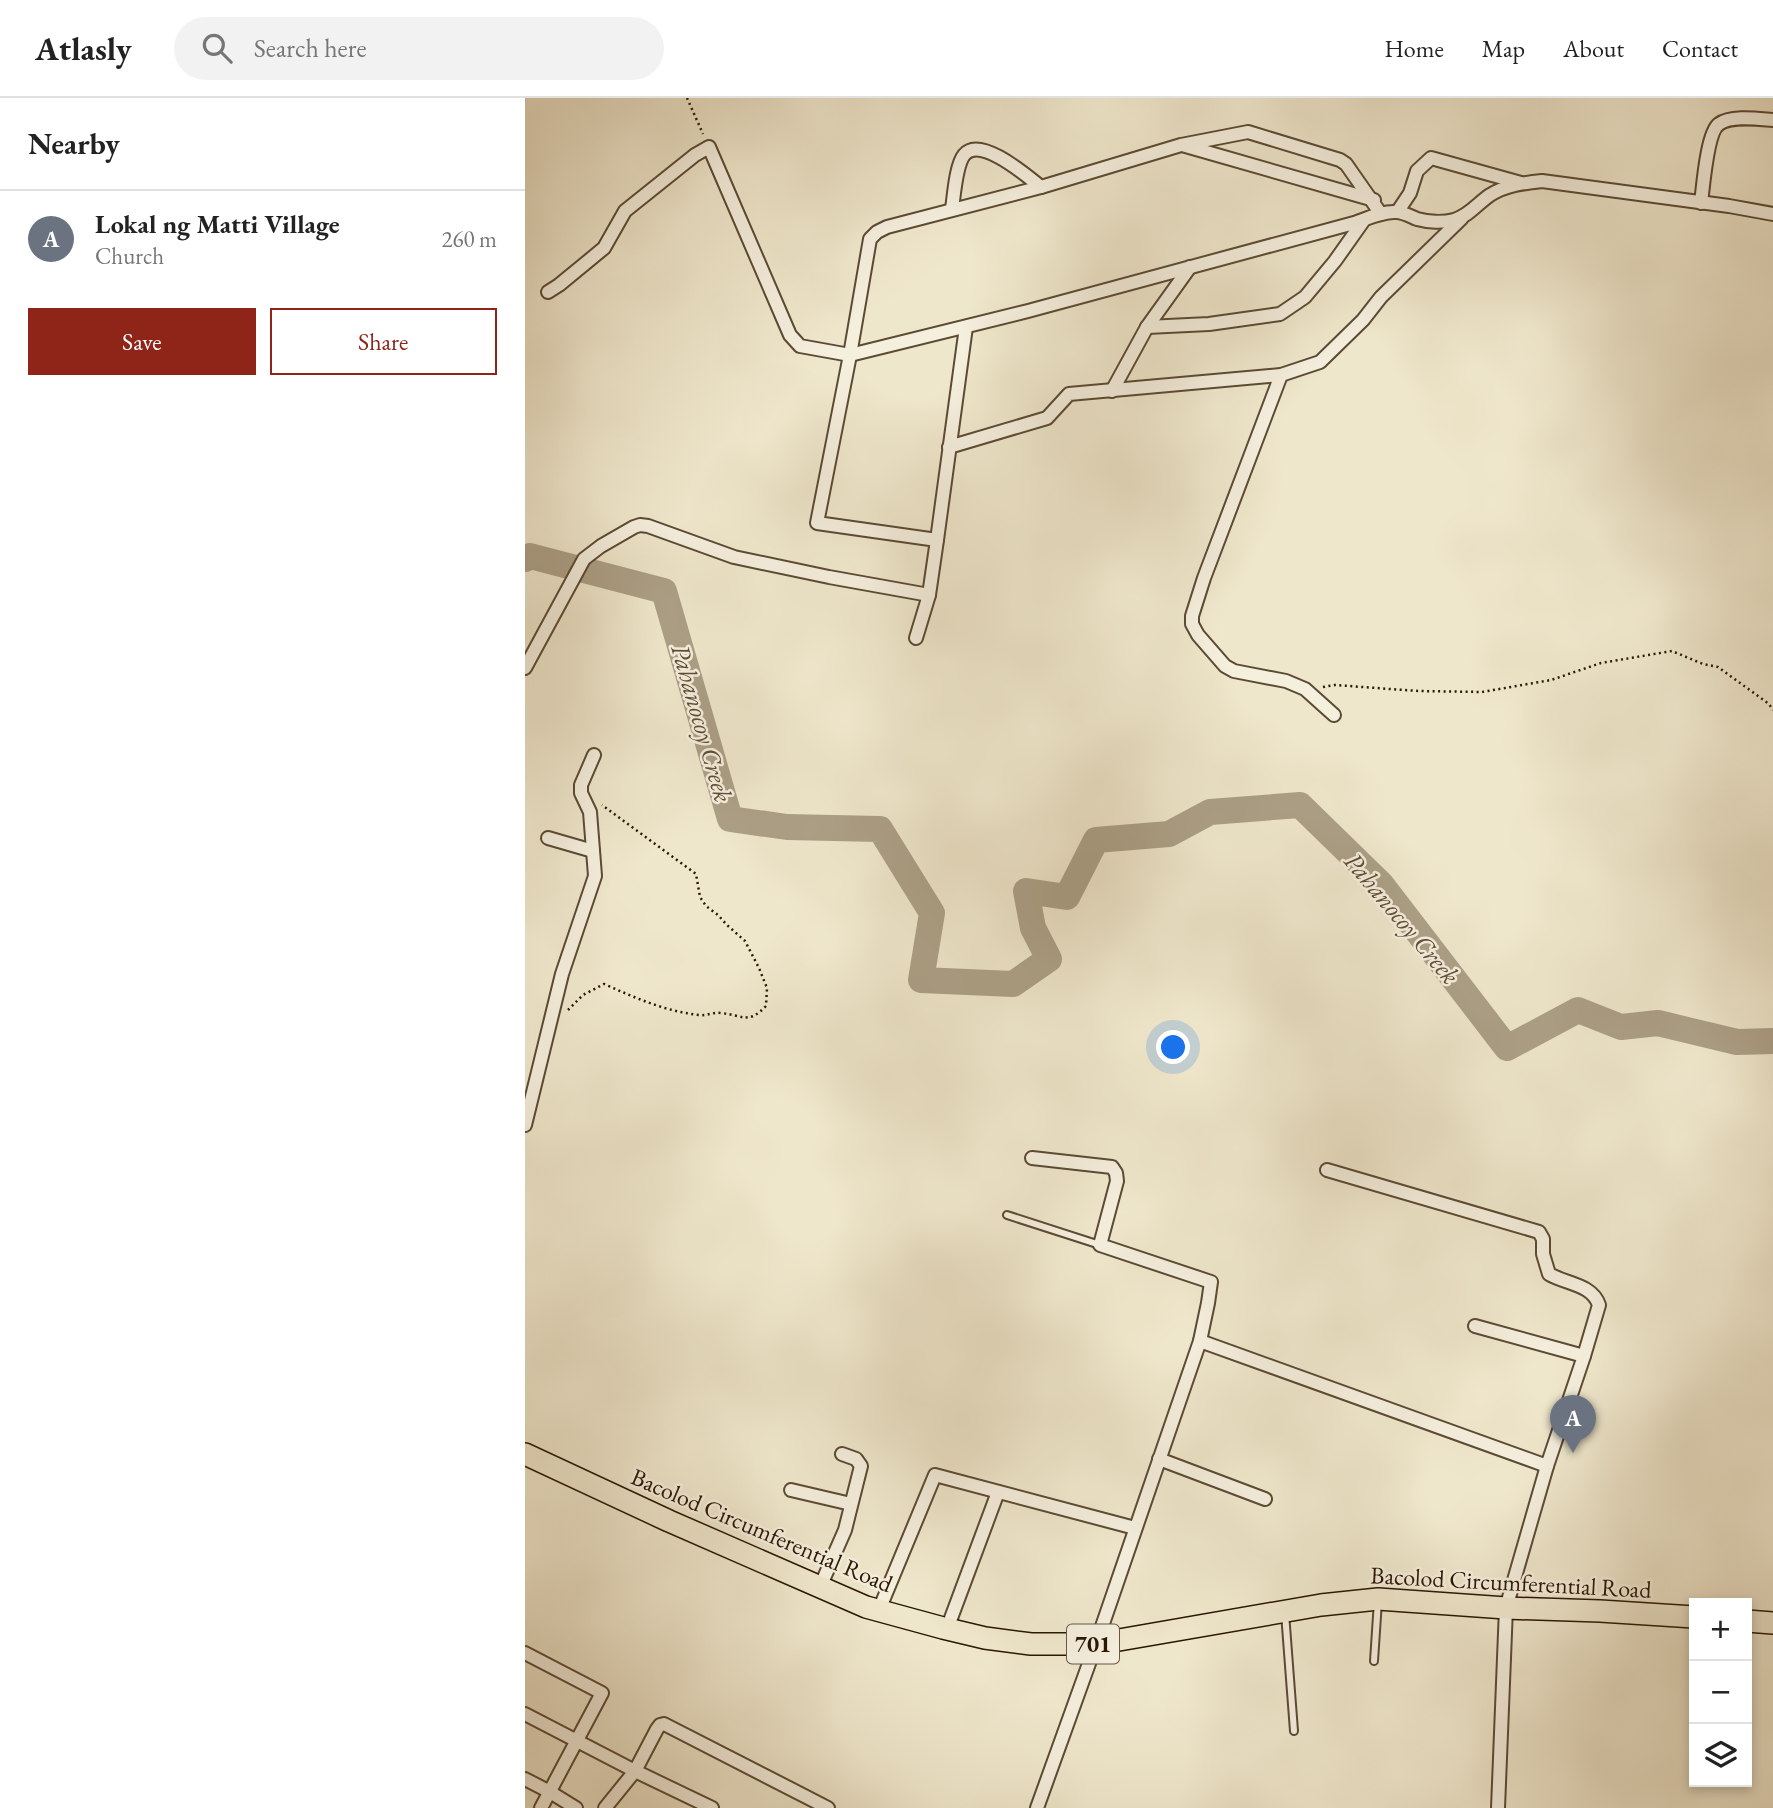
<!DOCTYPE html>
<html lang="en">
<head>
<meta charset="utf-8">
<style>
	body { margin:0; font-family:"EB Garamond",serif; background:#f2f2f2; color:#222 }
	.controls { position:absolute; right:21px; bottom:21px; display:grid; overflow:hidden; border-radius:0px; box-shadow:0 4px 10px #0003 }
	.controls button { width:63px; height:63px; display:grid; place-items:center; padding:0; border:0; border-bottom:2px solid #e0e0e0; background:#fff; color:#222; font:35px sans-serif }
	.you { position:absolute; left:649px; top:950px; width:24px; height:24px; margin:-18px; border:5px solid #fff; border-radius:50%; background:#1a73e8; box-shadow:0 0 0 10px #1a73e833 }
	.badge { display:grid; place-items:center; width:46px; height:46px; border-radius:50%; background:#8f2418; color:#fff; font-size:23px; font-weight:700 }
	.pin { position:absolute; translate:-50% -58px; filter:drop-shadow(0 2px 4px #0008) }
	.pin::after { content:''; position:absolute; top:37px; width:24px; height:21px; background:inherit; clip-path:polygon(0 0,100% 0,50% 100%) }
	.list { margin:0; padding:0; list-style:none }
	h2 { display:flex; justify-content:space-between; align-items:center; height:91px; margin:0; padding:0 28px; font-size:30px }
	h2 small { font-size:23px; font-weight:400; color:#767676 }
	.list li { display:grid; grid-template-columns:46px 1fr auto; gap:21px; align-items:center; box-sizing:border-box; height:98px; padding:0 28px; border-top:2px solid #e0e0e0 }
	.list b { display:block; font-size:26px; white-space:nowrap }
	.list p { margin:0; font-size:23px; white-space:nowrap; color:#767676 }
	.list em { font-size:23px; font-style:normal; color:#767676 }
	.actions { display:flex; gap:14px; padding:21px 28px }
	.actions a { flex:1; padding:16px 0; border:2px solid #8f2418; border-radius:0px; text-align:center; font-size:24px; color:#8f2418 }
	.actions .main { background:#8f2418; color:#fff }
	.icon { flex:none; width:38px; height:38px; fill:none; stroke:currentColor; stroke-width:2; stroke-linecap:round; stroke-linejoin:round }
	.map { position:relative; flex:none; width:1248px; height:1710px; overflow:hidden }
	header { display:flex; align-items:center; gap:42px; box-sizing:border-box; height:98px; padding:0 35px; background:#fff; border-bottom:2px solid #e0e0e0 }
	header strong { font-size:33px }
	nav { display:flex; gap:38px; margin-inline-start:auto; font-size:24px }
	.search { width:490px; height:63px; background:#f2f2f2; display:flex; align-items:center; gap:18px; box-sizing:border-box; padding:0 24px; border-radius:38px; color:#767676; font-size:26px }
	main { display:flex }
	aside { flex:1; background:#fff }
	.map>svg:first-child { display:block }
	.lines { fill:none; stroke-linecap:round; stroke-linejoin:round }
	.river { stroke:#aca087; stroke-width:26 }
	.lane-casing { stroke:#5b4a34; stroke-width:10 }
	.street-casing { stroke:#5b4a34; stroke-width:16 }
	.primary-casing { stroke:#2a1602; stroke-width:24 }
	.path { stroke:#2a1602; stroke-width:2.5; stroke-dasharray:2 3.5; stroke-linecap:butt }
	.lane { stroke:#f5efde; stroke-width:6 }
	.street { stroke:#f5efde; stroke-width:12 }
	.primary { stroke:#efe7cc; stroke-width:21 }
	.labels { text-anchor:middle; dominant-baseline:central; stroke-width:5; stroke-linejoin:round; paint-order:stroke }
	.shield { fill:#f5efde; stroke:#675744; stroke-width:2 }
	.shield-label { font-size:23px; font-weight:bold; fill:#2a1602 }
	.street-label { font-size:24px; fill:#2a1602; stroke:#f5efde }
	.water-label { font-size:26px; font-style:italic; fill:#5e4d37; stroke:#f5efde }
</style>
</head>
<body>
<header>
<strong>Atlasly</strong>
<div class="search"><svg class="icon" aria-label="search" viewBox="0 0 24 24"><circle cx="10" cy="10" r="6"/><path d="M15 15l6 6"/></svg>Search here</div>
<nav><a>Home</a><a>Map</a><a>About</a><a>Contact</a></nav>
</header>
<main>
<aside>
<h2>Nearby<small></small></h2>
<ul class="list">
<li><span class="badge" style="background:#6b7280">A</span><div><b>Lokal ng Matti Village</b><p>Church</p></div><em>260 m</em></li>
</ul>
<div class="actions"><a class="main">Save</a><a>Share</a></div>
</aside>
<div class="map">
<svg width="1248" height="1710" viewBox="0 0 1248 1710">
	<rect width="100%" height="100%" fill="#efe7cc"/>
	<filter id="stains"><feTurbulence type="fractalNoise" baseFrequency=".00286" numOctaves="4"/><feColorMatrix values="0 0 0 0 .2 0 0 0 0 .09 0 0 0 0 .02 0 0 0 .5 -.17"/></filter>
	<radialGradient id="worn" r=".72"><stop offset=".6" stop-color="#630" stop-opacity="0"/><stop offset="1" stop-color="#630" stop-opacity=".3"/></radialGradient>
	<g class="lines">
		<polyline class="river" points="0,461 5,458 139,493 205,721 262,729 355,731 407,815 396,882 488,886 524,861 508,830 501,793 542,799 571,742 644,736 685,714 775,707 856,786 982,950 1053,912 1096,929 1133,925 1212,944 1248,943"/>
		<defs>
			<g id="lane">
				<polyline points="482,1117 575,1147"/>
				<polyline points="760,1515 769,1633"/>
				<polyline points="849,1563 853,1503"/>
			</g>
			<g id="street">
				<polyline points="657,47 849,102"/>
				<path d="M1176,105C1178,90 1182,34 1194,26C1206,17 1234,21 1248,22"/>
				<path d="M427,111C429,97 431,67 439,57C455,37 502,78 516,89"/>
				<polyline points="873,113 885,95 892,73 906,60 996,85"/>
				<path d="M23,194L34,187L79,150L100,113L170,57L184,49L265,237L275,248L325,257L503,213L829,125C842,121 857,113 871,114C878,114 885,118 892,121C903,124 918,125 929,122C944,118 953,105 965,97C981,87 999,85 1017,83L1204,108L1248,116"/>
				<polyline points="622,229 684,226 755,216 780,199 810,163 839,122"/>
				<polyline points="756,277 679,480 667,518 667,526 673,537 700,568 709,573 761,583 780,591 809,617"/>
				<polyline points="587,293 622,229 665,169"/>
				<polyline points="424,349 522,320 544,296 756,277 795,264 838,222 856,199 937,120"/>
				<polyline points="412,442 441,229"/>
				<polyline points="391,540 404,497 412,442 292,425 325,257 345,141 352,134 362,129 516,89 656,47 723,34 815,62 821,66 856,116"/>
				<polyline points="0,570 59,461 76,448 109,429 115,427 123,428 209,459 304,479 404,497"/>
				<polyline points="23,740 68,753"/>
				<polyline points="0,1027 37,876 70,778 65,714 56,695 56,687 69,657"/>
				<polyline points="507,1060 587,1069 591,1075 592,1083 575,1147 686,1184 683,1205 675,1243 571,1546 512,1710"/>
				<path d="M802,1072L1014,1134L1018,1141V1156L1024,1176C1041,1186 1067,1186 1074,1207L1059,1258L1022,1368L981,1510L973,1710"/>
				<polyline points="950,1228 1059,1258"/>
				<polyline points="675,1243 1022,1368"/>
				<polyline points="634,1361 740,1401"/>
				<polyline points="266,1392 326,1406"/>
				<polyline points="295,1489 320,1432 336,1368 331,1361 317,1356"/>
				<polyline points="354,1512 410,1377 610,1430"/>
				<polyline points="422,1531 473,1394"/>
				<polyline points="0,1555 77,1595 16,1710"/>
				<polyline points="0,1616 110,1673 187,1710"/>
				<polyline points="0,1681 25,1694 51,1710"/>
				<polyline points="80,1710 110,1673 132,1631 135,1627 139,1626 303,1710"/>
			</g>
			<g id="primary">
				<polyline points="0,1356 144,1423 341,1509 418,1530 460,1540 506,1546 571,1546 796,1507 853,1501 981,1510 1075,1513 1169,1519"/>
				<polyline points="1222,1523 1248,1525"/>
			</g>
		</defs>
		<use href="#lane" class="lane-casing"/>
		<use href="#street" class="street-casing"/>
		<use href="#primary" class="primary-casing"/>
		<g class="path">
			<polyline points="162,0 178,36"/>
			<polyline points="798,589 810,587 893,593 957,594 1026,582 1076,565 1147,553 1178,566 1193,569 1244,606 1248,612"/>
			<path d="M43,912L58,897L79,886C111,900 139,913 174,917C182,918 188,914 196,915C217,917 223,927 241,908L242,890L234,870L220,843L202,827L193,817L181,808L175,799L171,776L77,707"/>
		</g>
		<use href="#lane" class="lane"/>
		<use href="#street" class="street"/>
		<use href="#primary" class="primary"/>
	</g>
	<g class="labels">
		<rect class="shield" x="542" y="1526.5" width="52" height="39" rx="5"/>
		<g class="shield-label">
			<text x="568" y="1546">701</text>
		</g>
		<g class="street-label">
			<text transform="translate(237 1432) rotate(23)">Bacolod Circumferential Road</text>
			<text transform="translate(986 1484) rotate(3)">Bacolod Circumferential Road</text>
		</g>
		<g class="water-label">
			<text transform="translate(177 625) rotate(74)">Pahanocoy Creek</text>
			<text transform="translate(877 820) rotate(50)">Pahanocoy Creek</text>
		</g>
	</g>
	<rect width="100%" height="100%" filter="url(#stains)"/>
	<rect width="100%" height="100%" fill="url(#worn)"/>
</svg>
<div class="controls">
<button>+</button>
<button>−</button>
<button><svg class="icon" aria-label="layers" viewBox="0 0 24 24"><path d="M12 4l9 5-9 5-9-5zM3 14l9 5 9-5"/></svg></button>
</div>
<div class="you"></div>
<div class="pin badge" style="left:1048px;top:1355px;background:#6b7280">A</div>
</div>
</main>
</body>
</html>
